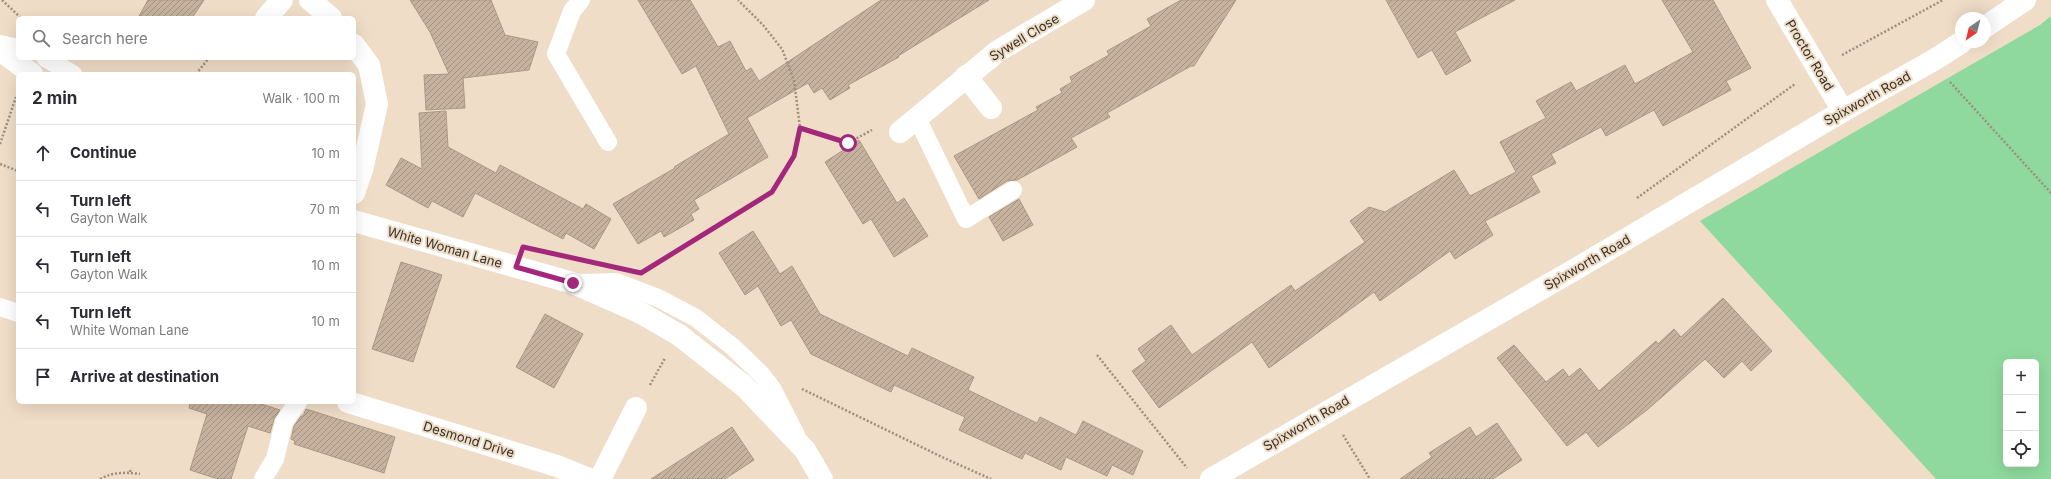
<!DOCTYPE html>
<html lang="en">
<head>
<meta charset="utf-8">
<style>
	body { margin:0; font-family:Inter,sans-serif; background:#f7f7f7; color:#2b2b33 }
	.controls { position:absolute; right:12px; bottom:12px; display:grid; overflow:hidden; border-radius:6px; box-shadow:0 4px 16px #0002 }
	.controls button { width:36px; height:36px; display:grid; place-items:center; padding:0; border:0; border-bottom:1px solid #e1e1e2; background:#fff; color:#2b2b33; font:20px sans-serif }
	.compass { position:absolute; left:1955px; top:12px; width:36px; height:36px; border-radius:50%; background:#fff; box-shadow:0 4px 16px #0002; rotate:215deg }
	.stop { position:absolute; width:12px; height:12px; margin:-9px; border:3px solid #a3277a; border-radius:50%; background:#fff }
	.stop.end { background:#a3277a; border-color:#fff; box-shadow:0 1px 4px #0008 }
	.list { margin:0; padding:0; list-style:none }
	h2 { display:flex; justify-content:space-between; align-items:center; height:52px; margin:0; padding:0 16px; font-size:17px }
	h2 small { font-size:13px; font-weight:400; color:#7c7c81 }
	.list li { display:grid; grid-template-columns:26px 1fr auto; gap:12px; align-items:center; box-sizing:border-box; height:56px; padding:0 16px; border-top:1px solid #e1e1e2 }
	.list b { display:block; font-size:15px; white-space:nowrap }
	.list p { margin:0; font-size:13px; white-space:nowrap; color:#7c7c81 }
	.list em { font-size:13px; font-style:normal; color:#7c7c81 }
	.icon { flex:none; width:22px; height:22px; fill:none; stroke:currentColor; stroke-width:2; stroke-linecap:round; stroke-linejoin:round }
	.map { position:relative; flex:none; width:2051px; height:479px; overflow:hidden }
	.search { position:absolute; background:#fff; box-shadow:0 4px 16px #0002; left:16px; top:16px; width:340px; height:44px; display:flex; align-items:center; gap:10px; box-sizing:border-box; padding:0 14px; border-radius:6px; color:#7c7c81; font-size:15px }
	.panel { position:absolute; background:#fff; box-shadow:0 4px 16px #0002; left:16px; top:72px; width:340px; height:332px; border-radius:6px }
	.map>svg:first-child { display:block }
	.green { fill:#8fd99e; fill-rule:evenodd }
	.building { fill:url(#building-hatch); stroke:#ab9885 }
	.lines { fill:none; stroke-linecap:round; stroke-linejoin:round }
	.path { stroke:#9c8f7f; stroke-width:2.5; stroke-dasharray:2 2; stroke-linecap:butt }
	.service { stroke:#fff; stroke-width:18 }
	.minor { stroke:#fff; stroke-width:22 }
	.tertiary { stroke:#fff; stroke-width:22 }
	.route { stroke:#a3277a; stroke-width:5 }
	.labels { text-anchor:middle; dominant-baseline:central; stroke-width:4; stroke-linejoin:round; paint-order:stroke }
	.street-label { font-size:13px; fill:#383128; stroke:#efddc7 }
</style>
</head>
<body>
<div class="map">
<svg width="2051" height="479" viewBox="0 0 2051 479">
	<defs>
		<pattern id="building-hatch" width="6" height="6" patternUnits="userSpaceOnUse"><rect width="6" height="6" fill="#c6b29e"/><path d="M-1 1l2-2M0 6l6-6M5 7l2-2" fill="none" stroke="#a29181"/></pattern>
	</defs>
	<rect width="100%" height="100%" fill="#efddc7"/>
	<path class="green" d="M2051,16V479H1936L1700,221L2040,25ZM2006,362H2036V464H2006Z"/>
	<g class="building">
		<polygon points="148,0 204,0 192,18 138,18"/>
		<polygon points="410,0 491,0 505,35 538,42 529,70 463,78 465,108 426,110 424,75 449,74 430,32"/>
		<polygon points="638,0 690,0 718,47 730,41 746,71 751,68 759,81 881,0 989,0 898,56 899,57 848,85 850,88 830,100 822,88 814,93 808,83 747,118 768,157 694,200 699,209 691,214 694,220 664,237 661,231 638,244 613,204 675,168 674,167 729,134 696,66 682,74"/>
		<polygon points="1181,0 1236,0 1194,66 1191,66 1107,113 1110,117 1071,138 1077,147 1017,180 1007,181 979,199 954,156 1038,110 1036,107 1062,93 1060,89 1072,82 1070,77 1109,55 1107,51 1151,26 1147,19"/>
		<polygon points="1386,0 1515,0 1455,32 1471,61 1446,75 1432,50 1418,58"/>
		<polygon points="1662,0 1713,0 1751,68 1726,81 1731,90 1663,126 1654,110 1606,136 1601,127 1551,154 1556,163 1531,176 1540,192 1485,221 1493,235 1455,259 1450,251 1380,301 1374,292 1269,368 1252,342 1159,408 1132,371 1146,361 1138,349 1171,325 1192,355 1291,285 1295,291 1365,242 1350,221 1369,207 1385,212 1454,170 1470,196 1516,172 1500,142 1546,118 1536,101 1571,82 1576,91 1625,65 1635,84 1693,52"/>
		<polygon points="446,111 448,147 496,173 500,165 583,209 586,204 611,219 594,249 566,233 563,239 475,193 463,217 432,201 428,208 386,185 401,158 422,169 419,113"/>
		<polygon points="859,140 897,203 904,198 928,236 894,257 871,219 863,224 825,162"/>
		<polygon points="1019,199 1033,225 1003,241 989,217"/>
		<polygon points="753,231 780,274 792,266 820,314 908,356 912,348 974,377 968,390 1037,423 1040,417 1076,435 1083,421 1143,451 1133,475 1112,465 1107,476 1066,457 1061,470 1025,453 1022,459 959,430 965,417 894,385 891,392 811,354 791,320 781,326 758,286 745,295 719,253"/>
		<polygon points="401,262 442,275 413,362 372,349"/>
		<polygon points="1723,298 1772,351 1751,371 1742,361 1724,378 1705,359 1647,410 1598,447 1586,432 1567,446 1497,358 1514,345 1546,382 1563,369 1569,377 1580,368 1599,391 1656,341 1658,344 1674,329 1681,337"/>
		<polygon points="545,314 583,334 554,388 516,367"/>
		<polygon points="190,402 255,402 280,410 274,419 270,433 248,426 231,479 218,479 190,470 207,414 189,408"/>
		<polygon points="306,409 395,437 384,473 294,444 295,441 291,439 294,426 301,416 303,416"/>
		<polygon points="1497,423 1522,460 1493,479 1400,479 1432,457 1429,453 1470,427 1476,437"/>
		<polygon points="732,427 754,460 725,479 651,479"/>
	</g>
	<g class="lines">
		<g class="path">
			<polyline points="2,0 21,18"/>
			<polyline points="1842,55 1943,0"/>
			<polyline points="196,74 209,58"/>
			<polyline points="1950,82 2051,193"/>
			<polyline points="800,128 848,143 872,130"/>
			<polyline points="0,144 16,97"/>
			<polyline points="0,164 18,171"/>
			<polyline points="1637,198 1795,84"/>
			<polyline points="650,267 772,192 793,156 800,128 794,80 782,49 763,25 738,0"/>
			<polyline points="1097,355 1187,468"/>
			<polyline points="650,385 665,358"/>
			<polyline points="802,389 944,458 991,479"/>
			<polyline points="1343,435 1370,479"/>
			<polyline points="130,472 131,468"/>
			<path d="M100,479C113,472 125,472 140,474"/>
		</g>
		<g class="service">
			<polyline points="581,0 572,11 556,54 608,142"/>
			<polyline points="0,44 18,48"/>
			<polyline points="45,58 73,74"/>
			<polyline points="917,118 966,219 1013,190"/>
			<polyline points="576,283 616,282 658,298 696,318 733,347 761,374 772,388 796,435"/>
			<polyline points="0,307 18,313"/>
			<polyline points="263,479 275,459 284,422 298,402"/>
		</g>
		<g class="minor">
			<polyline points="310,0 331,18"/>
			<polyline points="1777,0 1843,111"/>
			<polyline points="266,18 282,0"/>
			<polyline points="354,45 369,65 377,104 362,170 354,193"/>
			<polyline points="966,76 991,108"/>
			<polyline points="900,132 998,51 1084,0"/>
			<polyline points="348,402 557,466 589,479"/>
			<polyline points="600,479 636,408"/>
		</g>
		<g class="tertiary">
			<polyline points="1985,27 2025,0"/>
			<polyline points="0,50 32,74"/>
			<polyline points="354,221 573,283 641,313 679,335 744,386 805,450 822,479"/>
			<polyline points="1211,479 1574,270 1843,111 1934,60 1962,42"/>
		</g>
	</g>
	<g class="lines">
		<polyline class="route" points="573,283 516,267 523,247 641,273 772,192 794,156 800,128 848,143"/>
	</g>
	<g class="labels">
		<g class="street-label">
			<text transform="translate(1024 37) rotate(-31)">Sywell Close</text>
			<text transform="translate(1810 55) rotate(59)">Proctor Road</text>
			<text transform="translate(1867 98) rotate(-29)">Spixworth Road</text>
			<text transform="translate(445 247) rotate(16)">White Woman Lane</text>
			<text transform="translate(1587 262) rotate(-30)">Spixworth Road</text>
			<text transform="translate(1306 423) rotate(-30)">Spixworth Road</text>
			<text transform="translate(469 439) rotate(17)">Desmond Drive</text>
		</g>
	</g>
</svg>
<div class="controls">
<button>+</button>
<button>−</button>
<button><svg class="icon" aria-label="locate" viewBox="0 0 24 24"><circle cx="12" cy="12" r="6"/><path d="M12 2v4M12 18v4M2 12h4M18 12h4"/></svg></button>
</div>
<svg class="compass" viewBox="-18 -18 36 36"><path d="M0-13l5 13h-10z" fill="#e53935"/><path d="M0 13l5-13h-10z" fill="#7c7c81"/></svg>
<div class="stop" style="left:848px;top:143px"></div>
<div class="stop end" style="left:573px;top:283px"></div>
<div class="search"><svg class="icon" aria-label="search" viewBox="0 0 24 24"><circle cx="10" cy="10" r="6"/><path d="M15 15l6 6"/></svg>Search here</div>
<section class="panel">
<h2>2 min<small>Walk · 100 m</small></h2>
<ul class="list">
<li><svg class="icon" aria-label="ahead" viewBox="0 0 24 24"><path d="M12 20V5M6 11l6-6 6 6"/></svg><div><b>Continue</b></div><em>10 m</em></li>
<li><svg class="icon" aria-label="left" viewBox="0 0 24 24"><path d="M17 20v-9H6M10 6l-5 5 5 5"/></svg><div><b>Turn left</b><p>Gayton Walk</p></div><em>70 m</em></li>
<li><svg class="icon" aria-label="left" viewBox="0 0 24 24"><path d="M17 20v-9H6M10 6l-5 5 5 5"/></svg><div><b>Turn left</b><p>Gayton Walk</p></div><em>10 m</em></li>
<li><svg class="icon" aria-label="left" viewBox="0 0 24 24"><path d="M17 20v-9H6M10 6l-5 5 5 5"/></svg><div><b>Turn left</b><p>White Woman Lane</p></div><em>10 m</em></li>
<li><svg class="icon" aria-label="arrive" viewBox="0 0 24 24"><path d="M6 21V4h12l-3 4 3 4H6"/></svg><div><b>Arrive at destination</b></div></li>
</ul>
</section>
</div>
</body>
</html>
